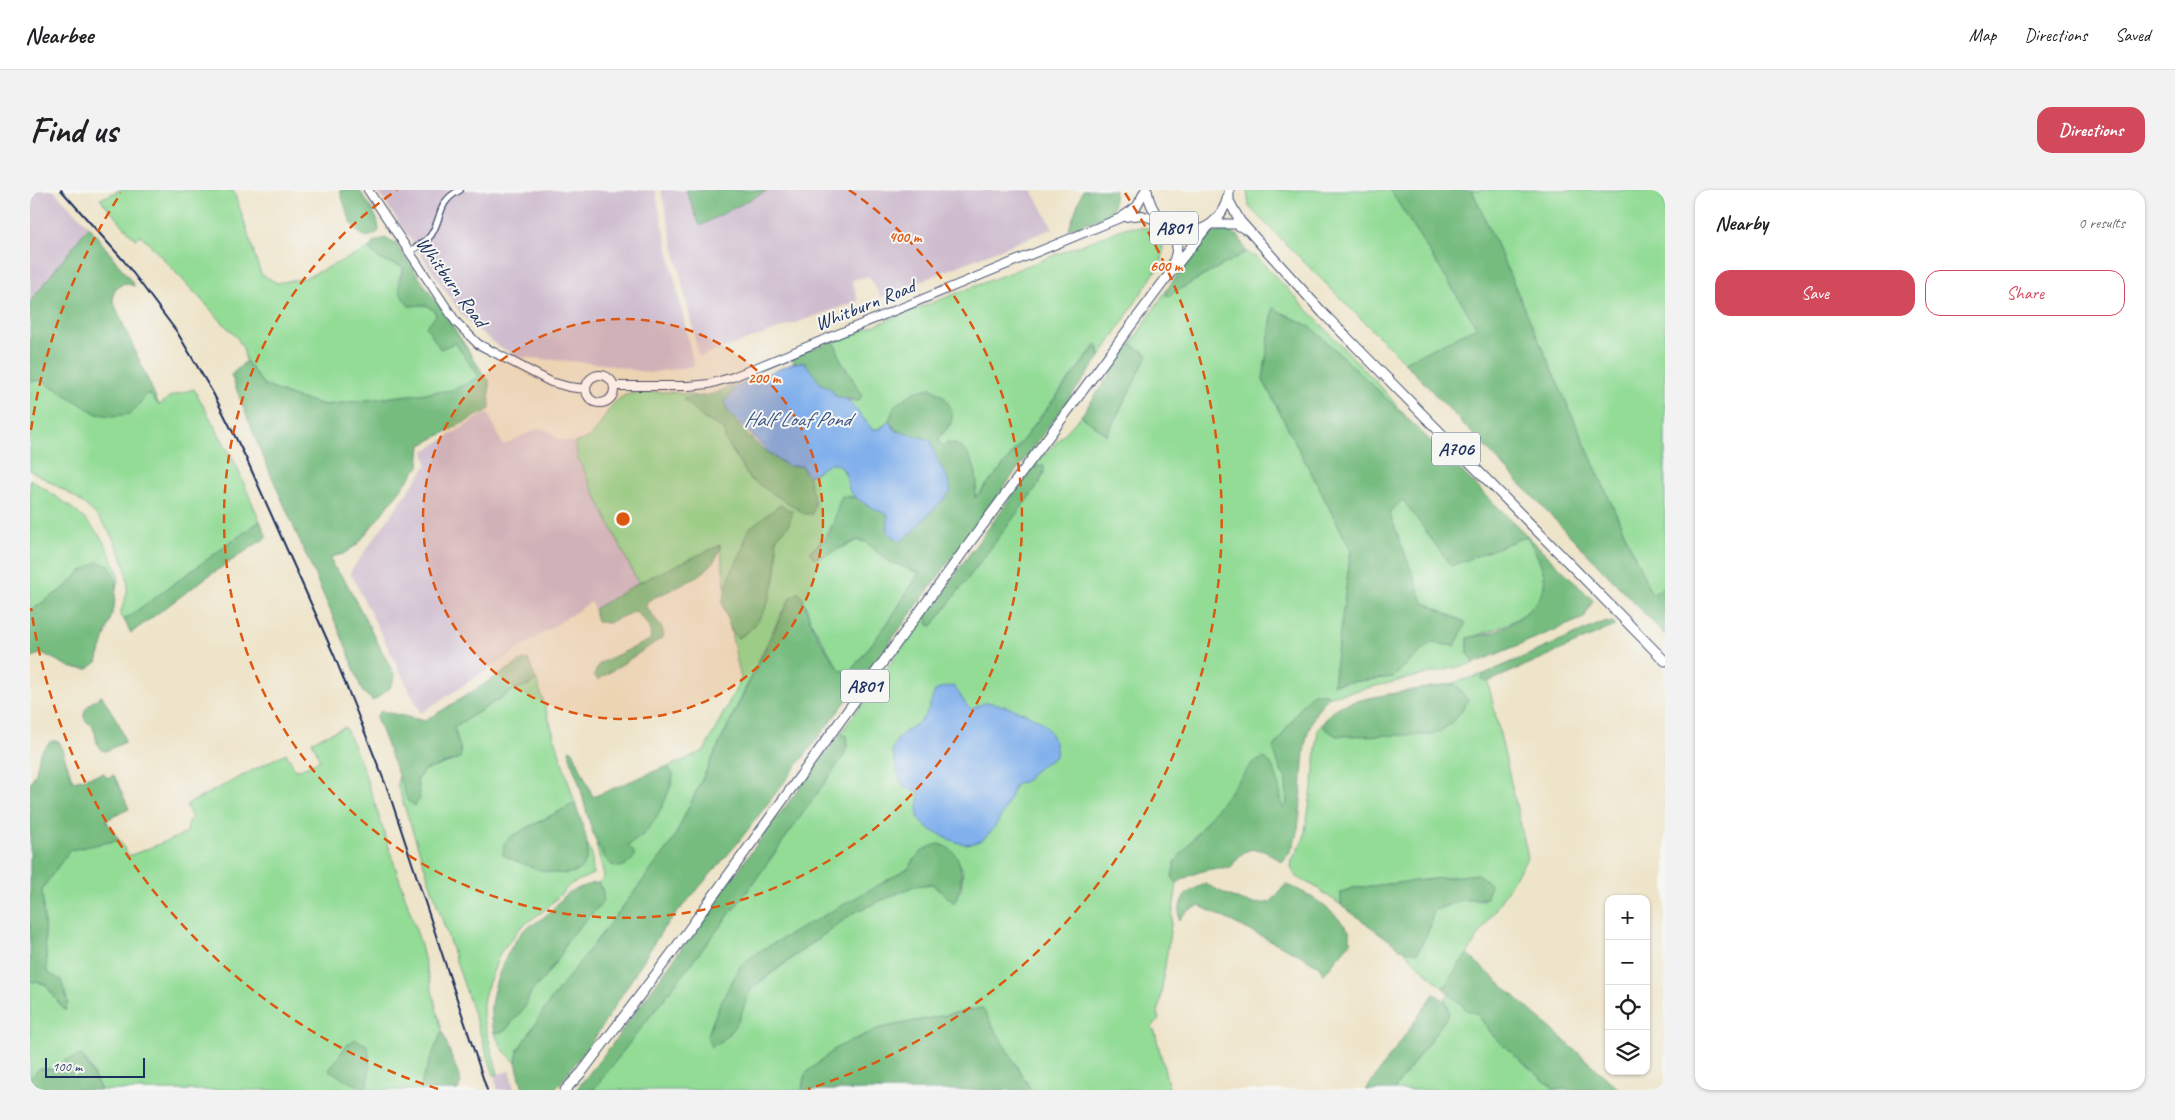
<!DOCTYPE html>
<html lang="en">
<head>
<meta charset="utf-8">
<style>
	body { margin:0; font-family:Caveat,sans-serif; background:#f2f2f2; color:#202124 }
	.controls { position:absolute; right:15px; bottom:15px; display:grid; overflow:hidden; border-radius:10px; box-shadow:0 1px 4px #0004 }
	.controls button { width:45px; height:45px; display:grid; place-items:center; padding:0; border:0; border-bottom:1px solid #e0e0e0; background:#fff; color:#202124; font:25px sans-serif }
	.scale { position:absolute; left:15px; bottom:12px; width:100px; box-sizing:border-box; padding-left:5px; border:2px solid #1b2f5e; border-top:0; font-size:14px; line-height:18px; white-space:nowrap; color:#1b2f5e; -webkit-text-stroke:4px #f6f6f2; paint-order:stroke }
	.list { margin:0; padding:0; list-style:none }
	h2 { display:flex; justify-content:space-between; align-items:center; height:65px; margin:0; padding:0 20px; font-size:21px }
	h2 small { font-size:16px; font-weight:400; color:#757577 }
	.actions { display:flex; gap:10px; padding:15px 20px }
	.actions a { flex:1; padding:11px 0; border:1px solid #d1495b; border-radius:15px; text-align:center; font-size:18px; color:#d1495b }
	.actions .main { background:#d1495b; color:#fff }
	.icon { flex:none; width:28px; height:28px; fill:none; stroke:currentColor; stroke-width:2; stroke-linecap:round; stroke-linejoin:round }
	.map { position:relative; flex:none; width:1635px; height:900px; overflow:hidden; border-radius:15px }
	header { display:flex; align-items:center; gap:30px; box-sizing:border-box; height:70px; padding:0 25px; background:#fff; border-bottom:1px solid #e0e0e0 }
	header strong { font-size:24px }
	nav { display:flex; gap:28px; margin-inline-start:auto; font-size:18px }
	.intro { display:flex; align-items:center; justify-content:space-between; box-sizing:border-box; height:120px; padding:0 30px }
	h1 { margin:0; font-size:35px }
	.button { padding:12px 22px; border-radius:15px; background:#d1495b; color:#fff; font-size:18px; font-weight:700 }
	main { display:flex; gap:30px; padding:0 30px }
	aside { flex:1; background:#fff; border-radius:15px; box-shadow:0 1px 4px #0004 }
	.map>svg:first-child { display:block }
	.industrial { fill:#cfbdcf }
	.green { fill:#93dc96; stroke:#57867a; fill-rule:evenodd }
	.forest { fill:#76bc7f; stroke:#48766e }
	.water { fill:#81b0ec; stroke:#4e70a5 }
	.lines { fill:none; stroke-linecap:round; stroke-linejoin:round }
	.street-casing { stroke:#3b4a6e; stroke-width:8 }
	.secondary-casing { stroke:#3b4a6e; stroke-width:10 }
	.primary-casing { stroke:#3b4a6e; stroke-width:11 }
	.street { stroke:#fff; stroke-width:5.5 }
	.secondary { stroke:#fff; stroke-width:8 }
	.primary { stroke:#fff; stroke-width:9 }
	.rail { stroke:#1b2f5e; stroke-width:2 }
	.ring { fill:none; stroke:#de5710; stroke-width:2.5; stroke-dasharray:9 6 }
	.labels { text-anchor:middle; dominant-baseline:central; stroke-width:4; stroke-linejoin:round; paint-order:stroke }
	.shield { fill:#f6f6f2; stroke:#5d6b8a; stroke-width:1 }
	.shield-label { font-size:19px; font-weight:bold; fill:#1b2f5e }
	.street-label { font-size:20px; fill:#1b2f5e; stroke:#f6f6f2 }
	.water-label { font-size:21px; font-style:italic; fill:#3a5689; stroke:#f6f6f2 }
	.centre { fill:#de5710; stroke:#f6f6f2; stroke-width:2.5 }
	.ring-label { font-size:15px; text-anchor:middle; font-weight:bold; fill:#de5710; stroke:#f6f6f2; stroke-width:4; stroke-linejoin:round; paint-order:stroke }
</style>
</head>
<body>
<header>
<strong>Nearbee</strong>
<nav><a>Map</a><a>Directions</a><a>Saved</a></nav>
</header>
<div class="intro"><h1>Find us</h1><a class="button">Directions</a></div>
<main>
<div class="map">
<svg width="1635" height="900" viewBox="0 0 1635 900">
	<rect width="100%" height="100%" fill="#f6f6f2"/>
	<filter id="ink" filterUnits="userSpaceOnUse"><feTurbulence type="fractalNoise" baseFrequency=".02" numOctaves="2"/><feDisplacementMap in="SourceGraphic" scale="10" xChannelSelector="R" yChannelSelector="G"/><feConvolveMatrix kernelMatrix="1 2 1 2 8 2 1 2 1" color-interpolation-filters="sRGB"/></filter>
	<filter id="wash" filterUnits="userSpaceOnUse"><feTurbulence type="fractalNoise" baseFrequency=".0096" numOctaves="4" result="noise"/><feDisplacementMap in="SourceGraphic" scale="20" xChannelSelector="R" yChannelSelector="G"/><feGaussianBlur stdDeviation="1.12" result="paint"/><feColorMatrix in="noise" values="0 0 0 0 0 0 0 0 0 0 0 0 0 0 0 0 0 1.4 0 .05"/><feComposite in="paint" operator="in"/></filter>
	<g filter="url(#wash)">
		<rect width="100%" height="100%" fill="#eee4c9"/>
		<g class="industrial">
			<polygon points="0,0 23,0 59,36 0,112"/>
			<polygon points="347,0 625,0 664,176 619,183 574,174 488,167 465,154 432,125"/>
			<polygon points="631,0 656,0 670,36 738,0 1002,0 1023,38 851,107 839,86 822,90 828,111 669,167"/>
			<polygon points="458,222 473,255 509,238 520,241 529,250 545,252 548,269 608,393 564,419 561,412 391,523 320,382 397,275 394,261"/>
			<polygon points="480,881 484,900 468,900 464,885"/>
		</g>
		<g class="green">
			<path d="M90,0H203C214,27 221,56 231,84L247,93L275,88L338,59L351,70L374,77L368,90L379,116L396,115L405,122L406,126L450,187L423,200L295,215L261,206L234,195L216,171L213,158L207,148L111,45L105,49L70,9Z"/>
			<polygon points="1217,0 1360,0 1447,137 1374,172 1219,17"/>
			<polygon points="1442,0 1635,0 1635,396 1622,405"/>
			<path d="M1097,37L1118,38L1129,44L1133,58L1132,71L1070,167L1069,158L1064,157L971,278L945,308L947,294L919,253L912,255L909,253V248L921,234L915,207L900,198L865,215C860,228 858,237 843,240L818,210L828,211L822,186L812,173L804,151Z"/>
			<path d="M1216,62L1228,68L1352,198L1377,228L1281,137L1243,118L1233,190L1321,360L1303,494L1363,487L1401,453L1435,432L1393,412L1359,322L1373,309L1421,376L1497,346C1504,360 1517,380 1514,396C1508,427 1463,441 1438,448V463L1445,473L1312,504L1299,506L1291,503L1251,581L1256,588L1257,615L1253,619L1243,577L1143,687L1147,693L1128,825L1129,830L1122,837L1125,842L1139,898L1127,900H1001L951,818L850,838L806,858L775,884L772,900H562L719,699L813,567L817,556L816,546L811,543L896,424L898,435L902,436L1009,294L1014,282L1010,276L1003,277L1051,226L1077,245L1117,164L1101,154L1137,99L1136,107ZM896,658L926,667L933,681L931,701L910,702L902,694L884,696L823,723L721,799L677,847L690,813L879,678L885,668Z"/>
			<path d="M11,190L67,224H101L118,203L130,215L139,207L164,199L206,275L230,331L94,430L90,424C92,417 96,409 97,402C101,376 80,337 61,320C45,305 19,292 0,280V192Z"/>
			<path d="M622,202H641L668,206L654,209L673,228L694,239L695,249L720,289L733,296L784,311L778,286C786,284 789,280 795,276C812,265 818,290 820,301L828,308L818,306C806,327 799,345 781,361L783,367H791L828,350L836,352L858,371L889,383L860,430L820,482L810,481L780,430L776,415L753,420L641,654L520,811L488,860L486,873L474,861L463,841L466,843L495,817L501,802L515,787L532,763L537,750L572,713V699L568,693L572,690L574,685L566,654L583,676L604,662L598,656L615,643L624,630L642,594L643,584L638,577L674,561L711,489L700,438L707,448C712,445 719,442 723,437C743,413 750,379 746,349L758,336L715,345L713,359L696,403L690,355L608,393L548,269L545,252C548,251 553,251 556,249C573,241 575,211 599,204C606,202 615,203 622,202Z"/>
			<path d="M0,289C32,311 68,331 82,369C87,381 91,385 86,398L85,387L51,381L37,396L0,421Z"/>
			<path d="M1454,484L1451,489L1458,492L1498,667L1437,764L1413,798L1374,761L1388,762L1400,737L1403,721L1431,710H1453L1447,684L1323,698L1311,702V715L1284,696L1266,687L1261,677L1262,670L1274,648L1283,592L1288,539L1297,528L1293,537L1401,545C1429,535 1423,521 1426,495L1419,494Z"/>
			<polygon points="506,488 545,613 491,641 485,671 535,684 550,679 557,665 557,653 562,665 563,684 541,694 516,719 491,737 470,763 455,803 453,814 453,829 468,884 464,885 367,594 369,585 374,601 390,609 387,590 393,581 423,571 431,562 424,537 484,500 499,495"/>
			<polygon points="315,537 333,578 390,752 412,841 392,890 391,900 71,900 56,870 35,870 25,879 9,879 0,888 0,791 15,794 35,821 38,812 17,782 12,698 40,660 89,650 99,666 157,643 158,631 162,629 156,615 256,563 266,581 290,570 282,551"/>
			<polygon points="1419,803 1437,820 1447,824 1465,848 1525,900 1364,900 1419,824 1418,815 1415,810"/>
		</g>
		<g class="forest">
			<path d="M310,0H329C337,12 349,26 349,41C325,62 315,15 310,0Z"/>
			<polygon points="656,0 738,0 670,36"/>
			<polygon points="1053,0 1085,0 1082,24 1039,39"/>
			<polygon points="1360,0 1442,0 1622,405 1635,396 1635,445 1374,172 1447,137"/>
			<polygon points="59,36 105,96 94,93 84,100 83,111 129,215 118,203 101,224 81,226 67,224 11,190 0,192 0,112"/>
			<polygon points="1198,41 1209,46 1216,62 1136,107 1137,99 1175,48 1183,43"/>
			<path d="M355,48L366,54L420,132L454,185L459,190L460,219L391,255L389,276L328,354L313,364L301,367L303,376L315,390L365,486L360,498L343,511L332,501L317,459L228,255L201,185L216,171L234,195L261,206L295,215L423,200L449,187L425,153L410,159L396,136L406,126L405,122L396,115L379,116C366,101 368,95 374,77L351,70L338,59L344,52Z"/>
			<path d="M1243,118L1281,137L1377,228L1563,410L1554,428L1445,473L1438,463V448C1449,445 1462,444 1471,439C1487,430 1510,416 1514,396C1517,380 1504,360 1497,346L1421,376L1373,310L1359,322L1393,412L1436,433L1425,456L1401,453L1363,487L1303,494L1321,360L1233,190Z"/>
			<polygon points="804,151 812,173 832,204 829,211 805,206 802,200 790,193 774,173 764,173 761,167"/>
			<path d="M1067,154L1070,167L823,502L706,655L633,739L566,846L525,900H493L486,873L488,860L520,811L641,654L760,408L769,402C776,413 776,421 781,432C788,449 800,465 810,480L820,482L860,430L889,383L858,371L836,352L828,350L791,367H783L780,361C788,355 796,349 800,341C806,330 806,317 812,306L828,308L836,315L857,324L859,328L857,339L883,343L893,327L905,320L910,276L894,247C877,247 869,245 859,231L865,215L884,202L900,198C912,204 926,216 921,232C919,237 912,243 909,248V253L912,255C934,247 946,273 947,292C947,298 944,302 945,308L971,278Z"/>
			<polygon points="1101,154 1118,165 1077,245 1051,226"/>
			<path d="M699,197H705L702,204L695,211C698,230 738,267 757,275C761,277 768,276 772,276L775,283L778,286C780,299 788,311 782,324H775L720,289L695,249L694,239L673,228L653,209L682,204Z"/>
			<polygon points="1014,276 1014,282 1009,294 902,436 898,435 896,424 1003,277"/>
			<path d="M750,315L763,322L758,336L746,349C750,380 740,435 707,448L700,438L692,412L701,382L713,359L718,339Z"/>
			<polygon points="230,331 237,347 177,387 101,443 94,430"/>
			<path d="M690,355C688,385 643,398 619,410L615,415L632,438L634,445L632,448L568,490L564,485L570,473L620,450C623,438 613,429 605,421L578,433L567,432L564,419L608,393Z"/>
			<polygon points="68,372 79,375 85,387 86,398 84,418 67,472 58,479 42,478 12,463 0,468 0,421 37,396 51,381"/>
			<polygon points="1574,432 1583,433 1585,436 1458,492 1451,489 1454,484"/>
			<path d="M498,469L506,490L499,495L484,500L424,537C425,549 433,556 430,568L393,581L387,590L390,609L385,616L378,611L346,527L351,521L395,531L491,471Z"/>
			<path d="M1419,494L1426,495L1438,510C1430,526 1418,539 1401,545L1306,546L1293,537C1296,531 1298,524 1303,520C1315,509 1398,498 1419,494Z"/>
			<path d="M1283,503H1291L1299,506C1253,548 1288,638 1252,672C1231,656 1215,652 1201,678C1180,677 1164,682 1147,693L1142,687L1145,672L1222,573L1234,568C1249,576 1249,603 1253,618L1257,615L1256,588L1251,581L1243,559L1270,518Z"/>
			<path d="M72,506L89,534L95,552L76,561L71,560C65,553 67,546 63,538C62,534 57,533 55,530C50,518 64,510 72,506Z"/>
			<polygon points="811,543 816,546 817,556 813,567 719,699 564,899 546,900 581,856 727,654"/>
			<polygon points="21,551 29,551 43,591 74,583 77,588 84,585 99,619 76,630 89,650 40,660 12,699 17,782 31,790 38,812 35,821 15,794 0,791 0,594 6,582 10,562"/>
			<path d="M539,559L543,561L563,607L632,578L638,577L643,584C642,600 626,632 614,644C609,648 603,652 598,656L604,662V667C573,707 555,615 550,596C546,584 540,572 539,559Z"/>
			<path d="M545,613C550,628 563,659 555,673C544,697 490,674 473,665L474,654L480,647Z"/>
			<path d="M908,654C936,659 935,694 924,713L902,694L884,696L823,723L737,786L721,799L709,830L701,841L691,852L681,857L677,847L690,813L711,775L728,762L879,678C887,664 892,659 908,654Z"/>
			<polygon points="1448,684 1460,694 1457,708 1431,710 1403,721 1400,737 1388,762 1374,761 1311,715 1311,702 1323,698"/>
			<path d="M564,693H568C573,700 575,705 572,713L537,750L532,763L515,787L501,802L495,817L475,841L466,843C449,822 476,757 494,740C500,735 508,732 514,727C523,720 532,706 542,701C549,697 557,696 564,693Z"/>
			<path d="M1175,694C1199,704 1214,718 1241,712L1256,694C1282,705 1302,719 1320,742V753L1293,785L1289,776L1270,765L1170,716L1157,721L1149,730C1149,706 1155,703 1175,694Z"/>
			<polygon points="1437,764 1590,900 1525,900 1465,848 1447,824 1437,820 1413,798"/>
			<path d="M1404,804C1414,809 1418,812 1419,824L1364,900H1336Z"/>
			<polygon points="952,818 1001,900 772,900 775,884 806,858 850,838"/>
			<polygon points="412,841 431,892 428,900 391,900 392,890"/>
			<path d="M325,849L337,855C341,871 340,883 336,899L315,890L299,880L316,856Z"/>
			<polygon points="52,865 71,900 0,900 0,888 9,879 25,879 35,870"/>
		</g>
		<g class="water">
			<path d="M774,172L790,193L802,200L805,206L818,210L843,240L852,238L859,231L866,241L901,250C903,270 918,282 921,301C908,317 893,326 883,343L878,344L872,352L858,343V328L857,324C845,319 827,312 820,301C815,292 819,274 802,274C796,274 787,283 778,286L775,283L772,276H758L739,263L697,220L695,211L702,204L705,197L764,173Z"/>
			<path d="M923,496C930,503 933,512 940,519C946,518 950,514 955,513C964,510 1008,527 1014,534C1021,542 1028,556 1026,566L1004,581L997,590L985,595C972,626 957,671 915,647C908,643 894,638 890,630C884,621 892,611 888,601L875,597L870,591L862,560C871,538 878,543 892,529C899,522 901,510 905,501L914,497Z"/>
		</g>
	</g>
	<g filter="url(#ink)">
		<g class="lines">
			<defs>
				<path id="street" d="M379,62C387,57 396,52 401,45C413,26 407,12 430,0"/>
				<g id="secondary">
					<polyline points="338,0 426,132 448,154 521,192 539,197 556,199"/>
					<polyline points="1094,27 1112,25 1133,33"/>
					<circle cx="570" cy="199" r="14"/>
					<polyline points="585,196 659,196 679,194 703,187 1090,28 1107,16 1115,0"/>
				</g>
				<g id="primary">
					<path d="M1117,0C1124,50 1186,57 1198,6"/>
					<polyline points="1199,0 1199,11 1210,31 1293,123 1635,471"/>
					<polyline points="1183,34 1206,34 1215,39"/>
					<path d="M1140,37C1150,50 1148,63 1141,78"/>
					<polyline points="535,900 552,882 641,764 938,355 1134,91 1177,37"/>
				</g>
			</defs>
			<use href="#street" class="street-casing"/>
			<use href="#secondary" class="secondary-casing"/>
			<use href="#primary" class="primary-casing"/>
			<use href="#street" class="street"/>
			<use href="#secondary" class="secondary"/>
			<use href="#primary" class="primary"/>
			<polyline class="rail" points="31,0 94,71 147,142 183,203 216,268 304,465 359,603 457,900"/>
		</g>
	</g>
	<circle cx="593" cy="329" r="200" fill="#de5710" fill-opacity=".12"/>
	<g class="ring">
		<circle cx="593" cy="329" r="200"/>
		<path d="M819 0A399 399 0 1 1 367 0"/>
		<path d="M408 899A599 599 0 0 1 1 418M1 240A599 599 0 0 1 91 3M1095 3A599 599 0 0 1 778 899"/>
	</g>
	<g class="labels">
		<g class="shield">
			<rect x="1120" y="21.5" width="48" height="33" rx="4"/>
			<rect x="1402" y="242.5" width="48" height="33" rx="4"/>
			<rect x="811" y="479.5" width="48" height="33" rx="4"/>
		</g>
		<g class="shield-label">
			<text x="1144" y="38">A801</text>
			<text x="1426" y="259">A706</text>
			<text x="835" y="496">A801</text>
		</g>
		<g class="street-label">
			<text transform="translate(422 92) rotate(54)">Whitburn Road</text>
			<text transform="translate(835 115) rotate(-22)">Whitburn Road</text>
		</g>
		<g class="water-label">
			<text x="767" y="229">Half Loaf Pond</text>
		</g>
	</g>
	<circle cx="593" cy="329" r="8" class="centre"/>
	<g class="ring-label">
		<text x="875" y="52">400 m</text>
		<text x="1136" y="81">600 m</text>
		<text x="734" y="193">200 m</text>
	</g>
</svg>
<div class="controls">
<button>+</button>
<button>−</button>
<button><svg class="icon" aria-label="locate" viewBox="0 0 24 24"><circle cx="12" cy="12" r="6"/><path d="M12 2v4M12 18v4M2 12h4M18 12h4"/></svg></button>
<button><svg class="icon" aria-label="layers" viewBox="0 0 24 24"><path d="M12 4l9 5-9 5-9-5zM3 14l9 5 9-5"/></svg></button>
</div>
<div class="scale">100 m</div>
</div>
<aside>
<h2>Nearby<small>0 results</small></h2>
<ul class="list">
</ul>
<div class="actions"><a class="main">Save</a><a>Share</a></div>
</aside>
</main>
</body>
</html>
